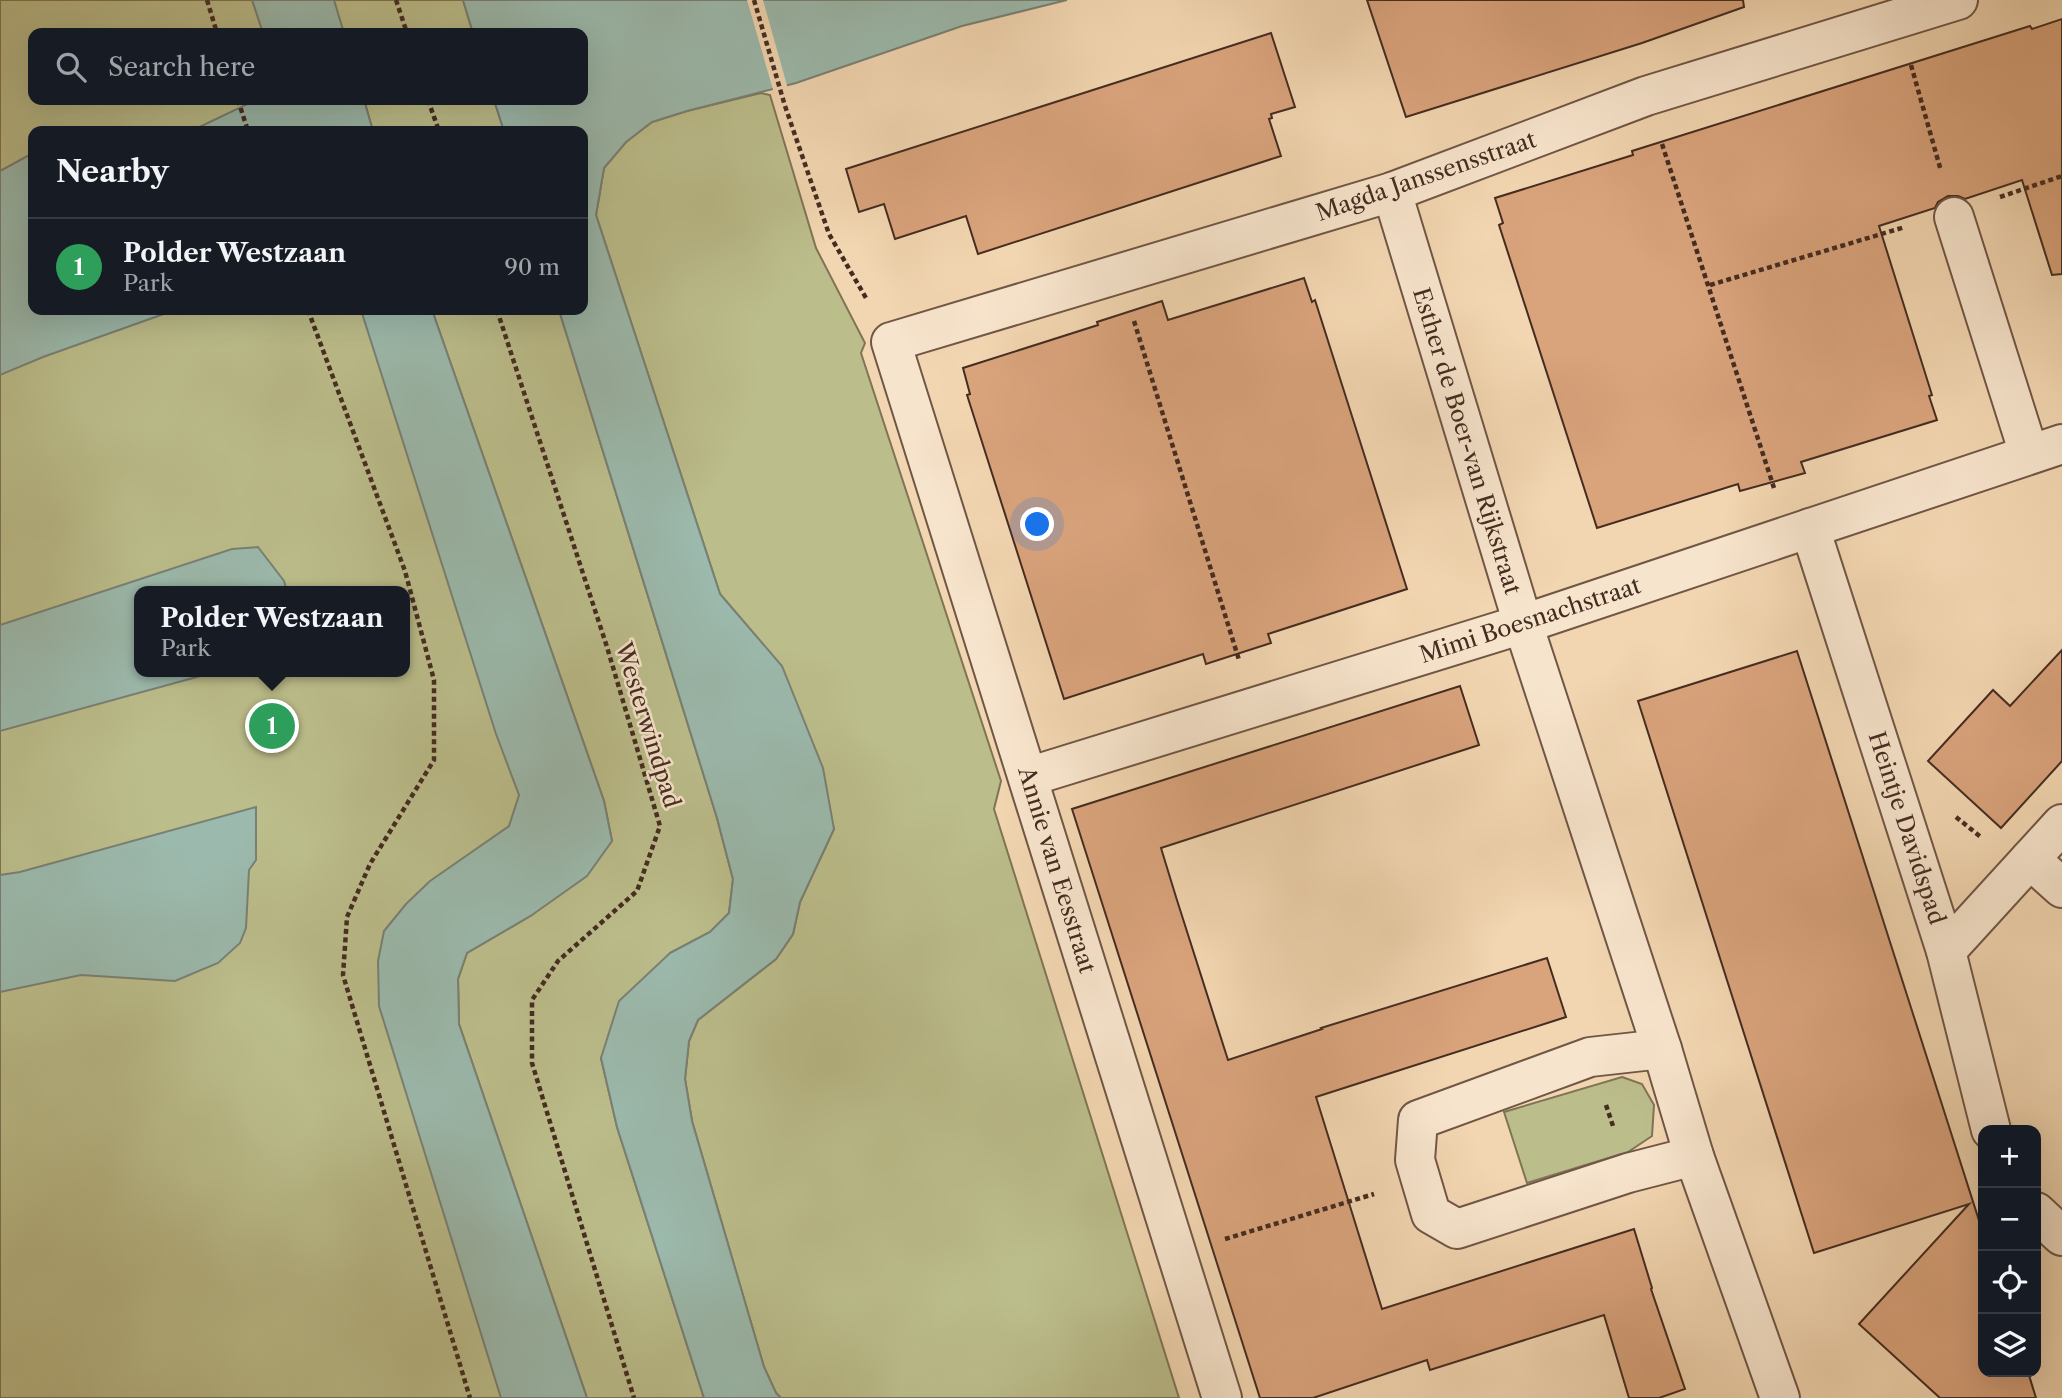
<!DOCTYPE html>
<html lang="en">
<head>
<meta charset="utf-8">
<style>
	body { margin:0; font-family:"Libre Caslon Text",serif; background:#242831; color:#f1f3f6 }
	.controls { position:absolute; right:21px; bottom:21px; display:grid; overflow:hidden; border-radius:14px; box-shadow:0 7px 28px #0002 }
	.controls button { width:63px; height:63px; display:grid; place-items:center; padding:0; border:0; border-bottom:2px solid #363941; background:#171b24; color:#f1f3f6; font:35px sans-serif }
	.you { position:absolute; left:1038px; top:525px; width:24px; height:24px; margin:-18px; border:5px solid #fff; border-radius:50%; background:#1a73e8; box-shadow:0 0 0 10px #1a73e833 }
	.badge { display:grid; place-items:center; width:46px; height:46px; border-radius:50%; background:#c59692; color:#fff; font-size:23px; font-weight:700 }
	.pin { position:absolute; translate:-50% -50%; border:4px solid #fff; box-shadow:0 2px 7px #0006 }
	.popup { position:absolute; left:134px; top:586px; width:276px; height:91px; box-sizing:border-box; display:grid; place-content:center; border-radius:14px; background:#171b24; filter:drop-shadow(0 2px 5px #0005); font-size:23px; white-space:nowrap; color:#9ea1a6 }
	.popup b { font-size:26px; color:#f1f3f6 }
	.popup::after { content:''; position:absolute; left:50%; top:100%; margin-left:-14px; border:14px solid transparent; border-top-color:#171b24 }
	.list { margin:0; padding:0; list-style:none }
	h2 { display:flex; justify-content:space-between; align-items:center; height:91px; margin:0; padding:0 28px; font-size:30px }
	h2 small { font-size:23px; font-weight:400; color:#9ea1a6 }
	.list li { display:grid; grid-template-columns:46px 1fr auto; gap:21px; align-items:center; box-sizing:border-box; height:98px; padding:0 28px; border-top:2px solid #363941 }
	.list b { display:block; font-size:26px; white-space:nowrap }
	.list p { margin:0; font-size:23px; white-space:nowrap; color:#9ea1a6 }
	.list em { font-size:23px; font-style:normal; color:#9ea1a6 }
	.icon { flex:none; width:38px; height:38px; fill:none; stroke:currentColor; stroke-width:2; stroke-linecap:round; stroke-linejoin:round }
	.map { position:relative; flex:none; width:2062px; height:1398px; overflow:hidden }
	.search { position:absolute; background:#171b24; box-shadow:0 7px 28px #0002; left:28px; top:28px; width:560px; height:77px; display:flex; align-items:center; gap:18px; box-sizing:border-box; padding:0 24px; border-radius:14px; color:#9ea1a6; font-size:26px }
	.panel { position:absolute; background:#171b24; box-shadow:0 7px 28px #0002; left:28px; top:126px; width:560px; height:189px; border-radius:14px }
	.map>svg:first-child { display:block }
	.green { fill:#bbbd8b; stroke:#807456; stroke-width:2; fill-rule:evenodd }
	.water { fill:#9bb9ac; stroke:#798174; stroke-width:2 }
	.pier { fill:#f2d6b1 }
	.building { fill:#d9a37c; stroke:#452c21; stroke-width:2 }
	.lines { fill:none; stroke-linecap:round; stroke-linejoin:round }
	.street-casing { stroke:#705645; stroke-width:42 }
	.path { stroke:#452c21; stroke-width:4.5; stroke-dasharray:5 3.5; stroke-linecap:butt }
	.street { stroke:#f7e4cc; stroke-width:38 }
	.labels { text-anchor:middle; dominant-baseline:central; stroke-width:5; stroke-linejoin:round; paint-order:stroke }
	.street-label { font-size:23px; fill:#452c21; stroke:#f7e4cc }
</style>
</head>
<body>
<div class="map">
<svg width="2062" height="1398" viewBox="0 0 2062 1398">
	<rect width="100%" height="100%" fill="#f2d6b1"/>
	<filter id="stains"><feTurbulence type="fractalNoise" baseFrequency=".00286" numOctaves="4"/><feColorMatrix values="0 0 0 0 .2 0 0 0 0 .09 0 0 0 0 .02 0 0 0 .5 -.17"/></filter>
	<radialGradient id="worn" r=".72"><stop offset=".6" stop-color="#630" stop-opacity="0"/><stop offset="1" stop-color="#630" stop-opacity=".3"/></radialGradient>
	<g class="green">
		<path d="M0,0H463L473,33H33V100H362L365,131H33V310H416L574,816L439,977L558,1398H0ZM139,591H405V672H139Z"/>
		<polygon points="761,93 770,95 816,248 865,343 861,353 1001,781 994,809 1179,1398 781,1398 776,1393 764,1367 692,1121 685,1079 689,1041 698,1020 776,959 793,934 800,902 834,829 782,667 720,594 596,215 604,168 626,142 652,122 687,111"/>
		<polygon points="364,100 494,100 504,131 373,131"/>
		<polygon points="432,310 559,310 717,818 733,879 729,913 710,932 670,953 601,1058 617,1127 704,1398 587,1398 459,1024 458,979 467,953 532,915 612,841 604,801"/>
		<polygon points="1622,1077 1642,1084 1654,1105 1652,1136 1628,1152 1527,1183 1504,1112"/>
	</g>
	<g class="water">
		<polygon points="252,0 334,0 344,33 263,33"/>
		<polygon points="463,0 1067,0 962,26 796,83 687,111 652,122 626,142 604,168 596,215 720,594 782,666 823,768 834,829 800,902 793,934 776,959 698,1020 689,1041 685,1079 692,1121 764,1367 776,1393 781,1398 704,1398 617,1127 601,1058 619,1001 670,953 710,932 729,913 733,879 717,818 559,310 583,310 583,131 504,131 494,100 583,100 583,33 473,33"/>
		<polygon points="256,100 364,100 373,131 191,131"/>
		<polygon points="33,153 33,310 175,310 43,357 0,375 0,171"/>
		<polygon points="361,310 432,310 604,801 612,841 587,876 532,915 467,953 458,979 459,1024 587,1398 501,1398 379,1006 378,961 384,931 406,904 430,881 509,826 519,795 496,734"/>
		<polygon points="258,547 284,581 287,591 139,591 139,672 215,672 0,731 0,625 232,549"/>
		<polygon points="256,807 256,860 249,870 246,928 240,943 218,963 175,981 81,975 0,992 0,875 20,872"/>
	</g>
	<polygon class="pier" points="747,0 763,0 788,89 774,93"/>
	<g class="building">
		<polygon points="1367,0 1743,0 1744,7 1642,43 1406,117"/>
		<polygon points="2062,19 2062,274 2052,275 2022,180 1965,199 1958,196 1948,196 1938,202 1935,208 1879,226 1932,395 1929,396 1937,420 1801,462 1805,473 1740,491 1738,484 1597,528 1499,225 1503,223 1495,198 1633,155 1632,151 2030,26 2032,29"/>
		<polygon points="1271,33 1295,107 1271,114 1272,118 1269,119 1281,156 978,254 966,216 895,239 884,204 859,212 846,169"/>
		<polygon points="1304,278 1312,302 1315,300 1407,589 1268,634 1271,643 1206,664 1203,654 1064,699 967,395 970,394 963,368 1098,325 1097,322 1162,301 1168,320"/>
		<polygon points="2062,650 2062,761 2001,828 1928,761 1993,690 2010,706"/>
		<polygon points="1797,651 1983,1233 1983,1372 2028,1372 2036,1398 1940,1398 1859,1324 1969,1204 1814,1253 1638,701"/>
		<polygon points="1460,686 1479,745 1161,848 1176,897 1228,1060 1322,1029 1321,1028 1547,958 1566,1017 1316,1097 1382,1309 1634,1229 1652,1288 1651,1289 1685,1389 1659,1398 1629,1398 1604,1315 1430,1370 1427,1360 1313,1398 1260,1398 1072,809"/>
	</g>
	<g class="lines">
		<defs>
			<g id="street">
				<polyline points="1392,192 1523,624 1662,1049 1694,1156 1780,1398"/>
				<polyline points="1954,217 2029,454"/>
				<polyline points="1810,528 1946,951 1991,1130"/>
				<polyline points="1028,777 1523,624 2062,444"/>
				<polyline points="2030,859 2062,888"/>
				<polyline points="1946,951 2062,824"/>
				<polyline points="1662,1049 1590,1057 1418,1120 1415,1160 1431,1214 1457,1229 1628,1173 1694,1156"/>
				<polyline points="2036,1212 2062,1236"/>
				<polyline points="1222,1398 891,342 1392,192 1646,96 1958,0"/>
			</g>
		</defs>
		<use href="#street" class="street-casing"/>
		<g class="path">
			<polyline points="207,0 217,33"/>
			<polyline points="396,0 407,33"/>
			<polyline points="754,0 785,106 829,234 866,298"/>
			<polyline points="1911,65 1941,171"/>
			<polyline points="238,100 248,131"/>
			<polyline points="428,100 439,131"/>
			<polyline points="1662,144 1774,488"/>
			<polyline points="2000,197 2062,176"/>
			<polyline points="1710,285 1905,227"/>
			<polyline points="308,310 405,571 434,680 434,760 370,864 347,917 343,975 470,1398"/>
			<polyline points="497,310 607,647 660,826 637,891 558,961 532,1000 532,1063 634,1398"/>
			<polyline points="1134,321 1239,660"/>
			<polyline points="1956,817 1982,838"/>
			<polyline points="1606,1105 1613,1126"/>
			<polyline points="1225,1239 1374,1194"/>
		</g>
		<use href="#street" class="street"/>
	</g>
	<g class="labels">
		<g class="street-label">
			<text transform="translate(1426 176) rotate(-19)">Magda Janssensstraat</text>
			<text transform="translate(1467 441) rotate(73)">Esther de Boer-van Rijkstraat</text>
			<text transform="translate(1530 620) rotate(-18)">Mimi Boesnachstraat</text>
			<text transform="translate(648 725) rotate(73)">Westerwindpad</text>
			<text transform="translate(1907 828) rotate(72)">Heintje Davidspad</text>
			<text transform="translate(1057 870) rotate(73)">Annie van Eesstraat</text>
		</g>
	</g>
	<rect width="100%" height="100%" filter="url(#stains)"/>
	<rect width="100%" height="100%" fill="url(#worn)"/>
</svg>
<div class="controls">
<button>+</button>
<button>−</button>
<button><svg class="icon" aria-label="locate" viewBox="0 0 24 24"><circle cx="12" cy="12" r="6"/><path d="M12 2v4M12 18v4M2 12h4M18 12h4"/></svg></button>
<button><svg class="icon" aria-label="layers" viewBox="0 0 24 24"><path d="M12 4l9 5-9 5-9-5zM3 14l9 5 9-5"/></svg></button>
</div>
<div class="you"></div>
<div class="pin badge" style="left:272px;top:726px;background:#2e9e5b">1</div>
<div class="popup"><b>Polder Westzaan</b>Park</div>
<div class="search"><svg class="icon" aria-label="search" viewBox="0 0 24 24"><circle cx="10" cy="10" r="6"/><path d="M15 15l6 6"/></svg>Search here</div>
<section class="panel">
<h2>Nearby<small></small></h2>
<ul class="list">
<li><span class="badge" style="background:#2e9e5b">1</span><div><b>Polder Westzaan</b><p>Park</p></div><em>90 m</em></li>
</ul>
</section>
</div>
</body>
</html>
